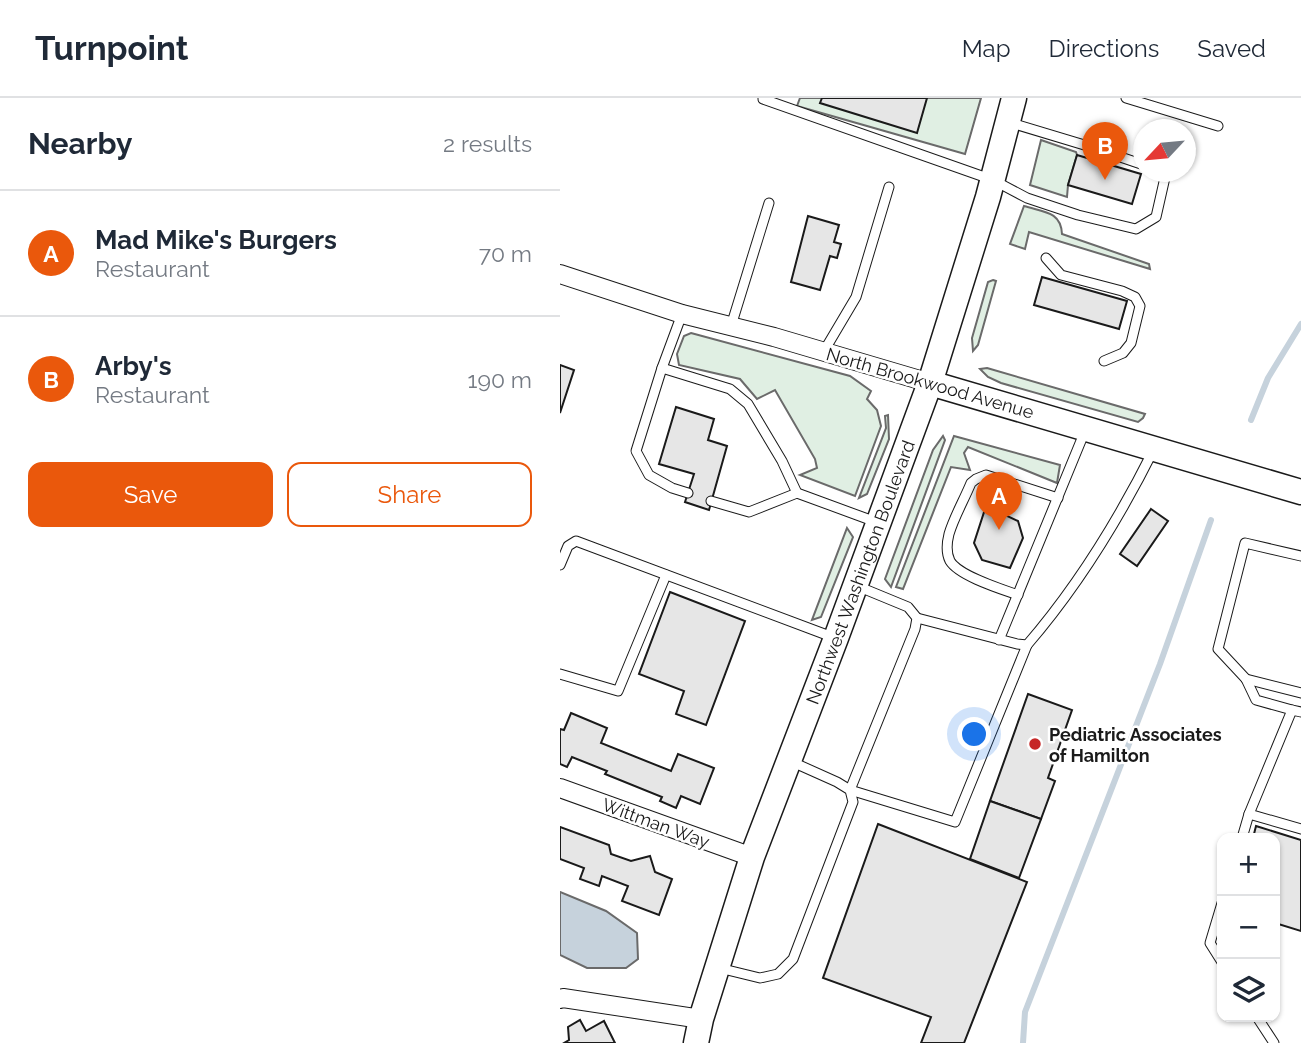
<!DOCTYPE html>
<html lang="en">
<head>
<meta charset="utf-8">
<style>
	body { margin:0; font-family:Raleway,sans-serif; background:#f2f2f3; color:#1f2937 }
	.controls { position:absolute; right:21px; bottom:21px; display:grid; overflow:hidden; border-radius:14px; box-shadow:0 2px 5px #0004 }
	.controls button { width:63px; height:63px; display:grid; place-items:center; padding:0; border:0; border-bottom:2px solid #e0e1e3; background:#fff; color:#1f2937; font:35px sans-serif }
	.compass { position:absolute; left:573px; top:21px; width:63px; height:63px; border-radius:50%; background:#fff; box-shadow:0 2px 5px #0004; rotate:244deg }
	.you { position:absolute; left:415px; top:637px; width:24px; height:24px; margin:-18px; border:5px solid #fff; border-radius:50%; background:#1a73e8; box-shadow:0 0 0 10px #1a73e833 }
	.badge { display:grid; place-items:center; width:46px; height:46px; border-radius:50%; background:#ea580c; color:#fff; font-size:23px; font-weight:700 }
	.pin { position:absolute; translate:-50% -58px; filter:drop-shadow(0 2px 4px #0008) }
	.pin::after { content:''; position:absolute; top:37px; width:24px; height:21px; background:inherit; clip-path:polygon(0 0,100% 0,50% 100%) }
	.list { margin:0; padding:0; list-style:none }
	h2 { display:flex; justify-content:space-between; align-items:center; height:91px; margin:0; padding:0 28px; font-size:30px }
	h2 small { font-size:23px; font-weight:400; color:#747a83 }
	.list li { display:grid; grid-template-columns:46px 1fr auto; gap:21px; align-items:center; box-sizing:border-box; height:126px; padding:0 28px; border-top:2px solid #e0e1e3 }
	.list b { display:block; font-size:26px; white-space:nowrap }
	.list p { margin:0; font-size:23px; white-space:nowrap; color:#747a83 }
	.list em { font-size:23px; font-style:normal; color:#747a83 }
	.actions { display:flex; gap:14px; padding:21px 28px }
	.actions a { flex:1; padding:16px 0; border:2px solid #ea580c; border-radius:14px; text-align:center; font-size:24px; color:#ea580c }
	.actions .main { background:#ea580c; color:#fff }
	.icon { flex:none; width:38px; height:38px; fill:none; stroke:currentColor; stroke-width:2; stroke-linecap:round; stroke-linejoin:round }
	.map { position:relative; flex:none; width:741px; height:945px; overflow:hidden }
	header { display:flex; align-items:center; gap:42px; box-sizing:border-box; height:98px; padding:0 35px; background:#fff; border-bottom:2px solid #e0e1e3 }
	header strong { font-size:33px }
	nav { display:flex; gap:38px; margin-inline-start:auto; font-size:24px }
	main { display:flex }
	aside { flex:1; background:#fff }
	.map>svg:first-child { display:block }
	.green { fill:#e0efe3; stroke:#6a6a6a; stroke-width:2 }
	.water { fill:#c6d2dc; stroke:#6a6a6a; stroke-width:2 }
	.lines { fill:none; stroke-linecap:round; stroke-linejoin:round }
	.stream { stroke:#c6d2dc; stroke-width:6 }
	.building { fill:#e6e6e6; stroke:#1a1a1a; stroke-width:2 }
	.lane-casing { stroke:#1a1a1a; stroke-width:11 }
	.street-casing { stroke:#1a1a1a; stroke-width:20 }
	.secondary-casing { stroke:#1a1a1a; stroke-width:27 }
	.lane { stroke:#fff; stroke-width:9 }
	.street { stroke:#fff; stroke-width:18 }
	.secondary { stroke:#fff; stroke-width:24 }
	.poi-dot { fill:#c62828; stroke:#fff; stroke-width:2.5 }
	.labels { text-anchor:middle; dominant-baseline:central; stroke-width:5; stroke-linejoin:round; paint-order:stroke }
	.street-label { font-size:18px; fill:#1a1a1a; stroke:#fff }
	.poi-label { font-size:18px; font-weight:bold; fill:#1a1a1a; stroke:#fff; text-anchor:start }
</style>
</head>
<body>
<header>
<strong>Turnpoint</strong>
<nav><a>Map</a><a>Directions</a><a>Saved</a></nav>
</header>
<main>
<aside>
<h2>Nearby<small>2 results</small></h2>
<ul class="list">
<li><span class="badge">A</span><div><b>Mad Mike's Burgers</b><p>Restaurant</p></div><em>70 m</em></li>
<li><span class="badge">B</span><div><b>Arby's</b><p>Restaurant</p></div><em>190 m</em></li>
</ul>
<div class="actions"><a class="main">Save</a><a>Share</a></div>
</aside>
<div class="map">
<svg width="741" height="945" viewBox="0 0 741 945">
	<rect width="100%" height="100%" fill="#fff"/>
	<g class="green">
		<polygon points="240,0 421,0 405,56 237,8"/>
		<polygon points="481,42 516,54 517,57 508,87 507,99 470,87"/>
		<path d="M464,108C483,114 501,113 502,136L589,166L590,171L469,134L465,151L450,146Z"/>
		<polygon points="433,182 436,183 418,247 413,253 412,240 428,184"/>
		<polygon points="131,235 290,278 311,293 307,301 317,312 321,328 295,398 240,377 257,370 255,361 215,292 197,301 180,281 119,267 117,256 124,238"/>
		<polygon points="427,270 585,316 583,320 578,324 441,285 428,279 420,271"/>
		<polygon points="328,317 329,341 307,396 299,400 326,330 325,318"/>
		<polygon points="383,338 385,342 331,489 325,481 373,352"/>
		<polygon points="394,338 500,367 497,385 408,349 404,355 410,372 391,369 343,491 336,489"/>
		<polygon points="287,430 293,439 261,519 252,522"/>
	</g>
	<polygon class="water" points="0,794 46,813 77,835 78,861 66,870 27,870 0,857"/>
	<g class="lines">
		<g class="stream">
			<polyline points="691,322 708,280 741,226"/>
			<polyline points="463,945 465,914 600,566 651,422"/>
		</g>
	</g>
	<g class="building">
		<polygon points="262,0 367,0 357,35 260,5"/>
		<polygon points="517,57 581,76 572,106 508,87"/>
		<polygon points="248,118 279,127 274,144 281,146 277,160 270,158 260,192 231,184"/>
		<polygon points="482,179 567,203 559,231 474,207"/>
		<polygon points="0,267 14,272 0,315"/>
		<polygon points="116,309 154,321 148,342 167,348 149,412 125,404 134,376 99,366"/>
		<polygon points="426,408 458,423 463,440 450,470 422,462 414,445"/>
		<polygon points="591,411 608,423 577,468 560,456"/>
		<polygon points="110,494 185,523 146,627 116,616 124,593 79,576"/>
		<polygon points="468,596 512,612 488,680 495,683 481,721 430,703"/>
		<polygon points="11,615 47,630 41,645 111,673 118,656 154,670 140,706 121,698 116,710 100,703 102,699 45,676 47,673 12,659 7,669 0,666 0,631 4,632"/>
		<polygon points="430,703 481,721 459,780 410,761"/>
		<polygon points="318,726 467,784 404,945 361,945 371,919 263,880"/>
		<polygon points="696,728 741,742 741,833 715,825 715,740 693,740"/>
		<polygon points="0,729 49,747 51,756 71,763 90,758 95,774 112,781 99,817 62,803 68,788 42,778 39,788 20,781 24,770 0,761"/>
		<polygon points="20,922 26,933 44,923 55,945 4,945 9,942 8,929"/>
	</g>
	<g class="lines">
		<defs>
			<g id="lane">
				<polyline points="203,0 203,1 433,82 467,100 518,117 576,131 596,119 606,75 602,74"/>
				<polyline points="566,0 658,28"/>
				<polyline points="448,24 531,49 584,67"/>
				<polyline points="486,160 501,177 562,193 575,199 580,208 571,245 563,255 544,263"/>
				<polyline points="122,216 102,270 76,353 89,377 112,390 128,395"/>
				<polyline points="171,228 209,105"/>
				<polyline points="264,253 296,199 329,89"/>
				<polyline points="102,270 170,291 188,306 222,363 237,395 316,424"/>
				<polyline points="151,403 189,414 237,395"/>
				<polyline points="741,458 685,445 658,551 686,581 741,595"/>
				<polyline points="0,467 8,448 16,443 275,540"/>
				<polyline points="297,488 348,509 357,520 355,531 290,692 395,724 467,547"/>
				<path d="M458,497C441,491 399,478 390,463C386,455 387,444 389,436C394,419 404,402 411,385L416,381L426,377L498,400"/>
				<path d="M357,520L457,546L467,547C518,488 559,421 594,351"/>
				<polyline points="439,542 525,333"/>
				<polyline points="0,576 58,593 106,477"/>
				<polyline points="686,581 696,602 732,612"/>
				<polyline points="689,716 741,731"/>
				<polyline points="682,740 689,716 732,612 741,614"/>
				<polyline points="662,805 650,845 662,864"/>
				<polyline points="159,870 200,880 218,876 233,861 293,704 290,692 277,684 230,663"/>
				<polyline points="697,919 714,945"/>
			</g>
			<g id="street">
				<polyline points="0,176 122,216 214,239 370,285"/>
				<polyline points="0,690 192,759"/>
				<polyline points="0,901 3,900 141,921"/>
			</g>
			<g id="secondary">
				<polyline points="370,285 741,394"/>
				<path id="s1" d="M136,945L141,921L192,759L276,540L370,285L428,99L454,0"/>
			</g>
		</defs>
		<use href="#lane" class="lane-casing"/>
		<use href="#street" class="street-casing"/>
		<use href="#secondary" class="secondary-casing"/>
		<use href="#lane" class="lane"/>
		<use href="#street" class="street"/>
		<use href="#secondary" class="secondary"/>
	</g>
	<circle class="poi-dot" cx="475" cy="646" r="7"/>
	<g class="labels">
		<g class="street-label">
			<text transform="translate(370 285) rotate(16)">North Brookwood Avenue</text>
			<text stroke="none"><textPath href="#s1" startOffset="499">Northwest Washington Boulevard</textPath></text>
			<text transform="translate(96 725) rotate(20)">Wittman Way</text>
		</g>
		<g class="poi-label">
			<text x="489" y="636">Pediatric Associates<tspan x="489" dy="21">of Hamilton</tspan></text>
		</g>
	</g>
</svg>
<div class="controls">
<button>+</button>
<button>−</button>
<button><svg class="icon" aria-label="layers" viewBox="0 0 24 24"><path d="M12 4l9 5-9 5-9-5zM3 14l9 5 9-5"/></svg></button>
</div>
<svg class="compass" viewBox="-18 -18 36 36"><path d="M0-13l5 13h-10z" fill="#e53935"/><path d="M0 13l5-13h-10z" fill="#747a83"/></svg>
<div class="you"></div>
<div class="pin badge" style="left:439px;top:432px">A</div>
<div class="pin badge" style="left:545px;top:82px">B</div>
</div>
</main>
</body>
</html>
